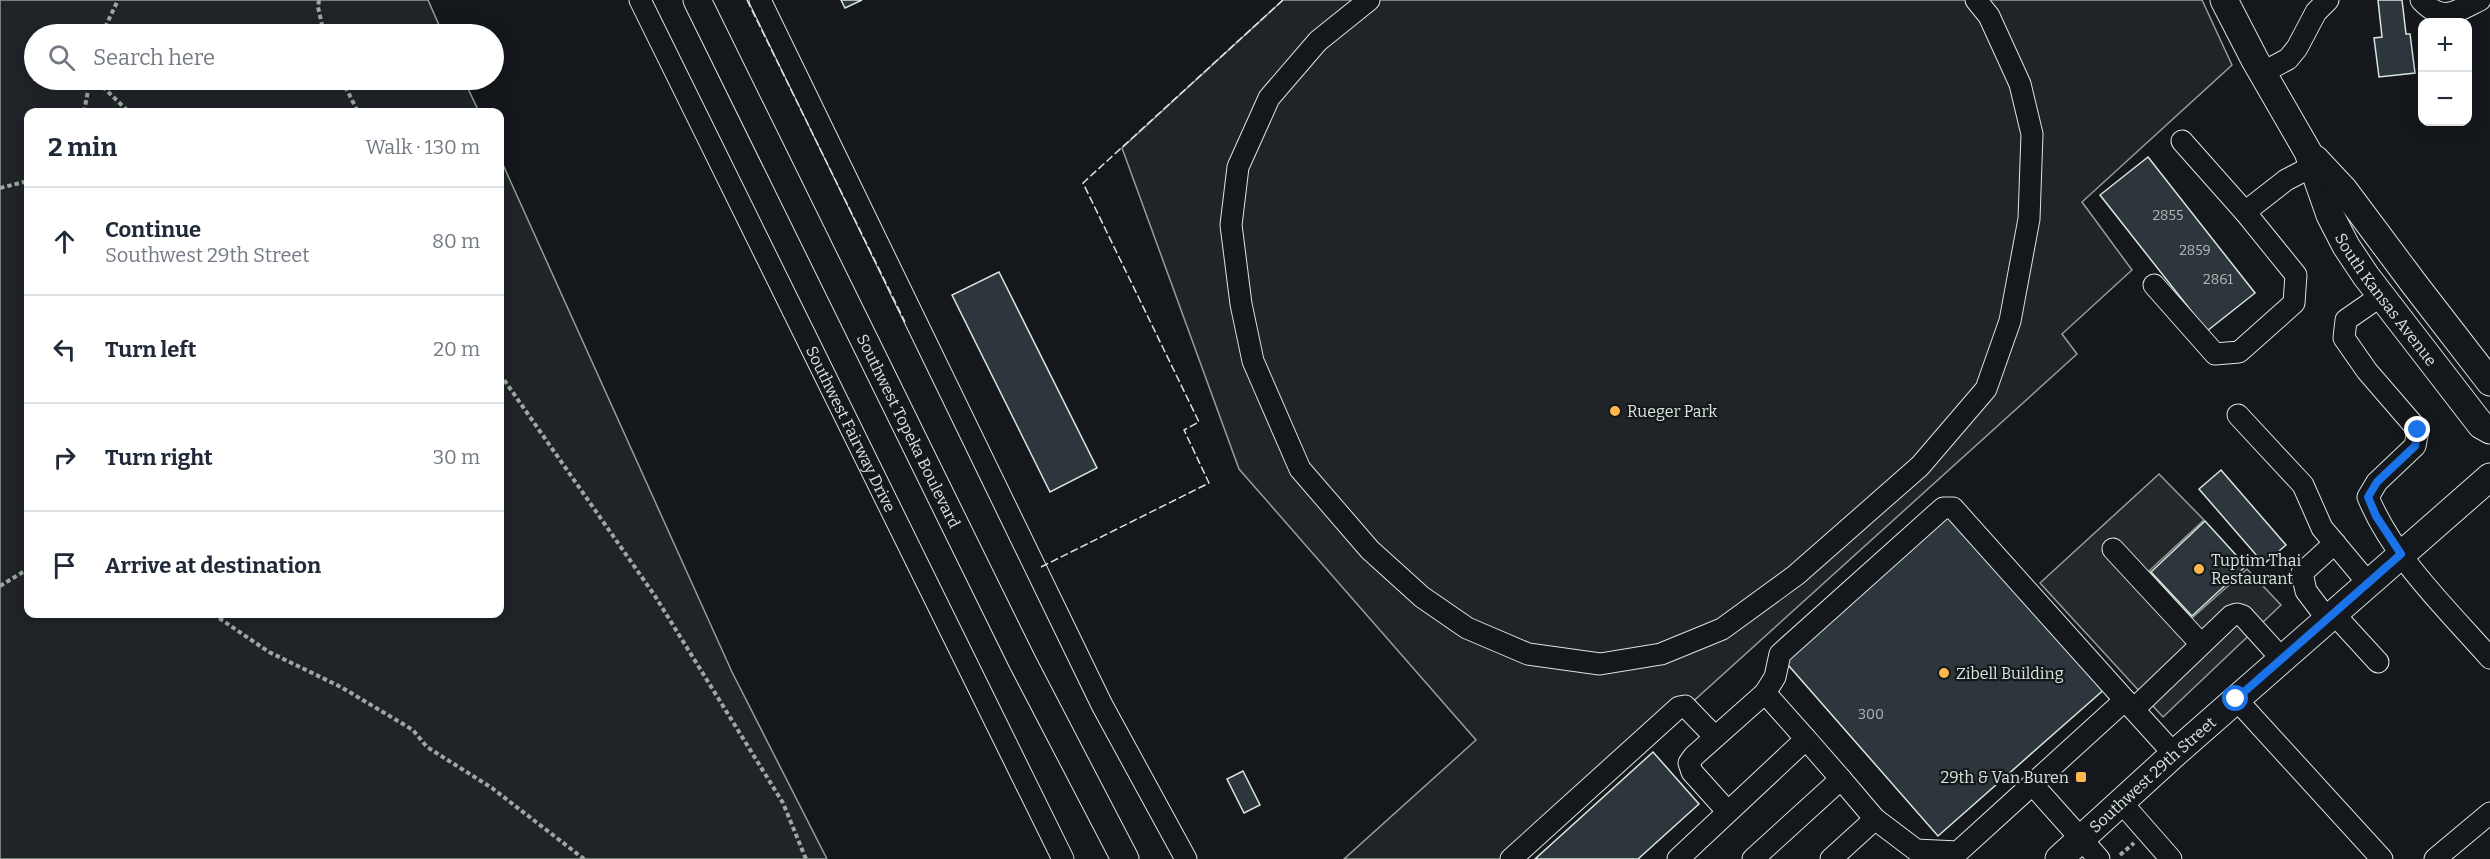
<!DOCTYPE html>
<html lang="en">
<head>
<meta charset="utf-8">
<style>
	body { margin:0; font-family:Bitter,serif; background:#f6f6f7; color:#1f2937 }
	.controls { position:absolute; right:18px; top:18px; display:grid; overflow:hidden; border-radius:12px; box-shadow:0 3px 15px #0003 }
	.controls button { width:54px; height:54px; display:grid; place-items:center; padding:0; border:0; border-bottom:2px solid #e0e1e3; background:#fff; color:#1f2937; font:30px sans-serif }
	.stop { position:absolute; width:18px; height:18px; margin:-14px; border:4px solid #1a73e8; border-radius:50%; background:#fff }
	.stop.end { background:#1a73e8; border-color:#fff; box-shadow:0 2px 6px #0008 }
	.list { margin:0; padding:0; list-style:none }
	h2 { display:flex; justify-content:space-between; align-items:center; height:78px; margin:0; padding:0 24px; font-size:26px }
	h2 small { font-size:20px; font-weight:400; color:#747a83 }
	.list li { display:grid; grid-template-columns:39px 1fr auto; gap:18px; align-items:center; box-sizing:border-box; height:108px; padding:0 24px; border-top:2px solid #e0e1e3 }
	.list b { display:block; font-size:22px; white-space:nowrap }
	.list p { margin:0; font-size:20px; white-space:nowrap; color:#747a83 }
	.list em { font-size:20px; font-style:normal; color:#747a83 }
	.icon { flex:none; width:33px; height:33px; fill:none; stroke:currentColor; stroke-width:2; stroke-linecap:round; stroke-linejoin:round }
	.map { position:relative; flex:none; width:2490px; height:859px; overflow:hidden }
	.search { position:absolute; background:#fff; box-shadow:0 3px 15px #0003; left:24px; top:24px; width:480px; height:66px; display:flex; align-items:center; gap:15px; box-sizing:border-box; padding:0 21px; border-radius:33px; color:#747a83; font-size:22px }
	.panel { position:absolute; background:#fff; box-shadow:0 3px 15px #0003; left:24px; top:108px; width:480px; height:510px; border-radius:12px }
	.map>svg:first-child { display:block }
	.green { fill:#202428; stroke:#939e99; stroke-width:1.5 }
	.parking { fill:#24282b; stroke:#939e99; stroke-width:1.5 }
	.building { fill:#2c363c; stroke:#d8e6dc; stroke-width:1.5 }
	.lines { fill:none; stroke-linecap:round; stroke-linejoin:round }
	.minor-casing { stroke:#d8e6dc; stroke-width:23 }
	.major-casing { stroke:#d8e6dc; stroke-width:29 }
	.path { stroke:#9da8a2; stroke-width:4; stroke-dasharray:4.5 3; stroke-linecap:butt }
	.minor { stroke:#14181c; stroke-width:21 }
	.major { stroke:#14181c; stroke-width:27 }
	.fence { stroke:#d8e6dc; stroke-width:1.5; stroke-dasharray:8 3; stroke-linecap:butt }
	.route { stroke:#1a73e8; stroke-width:8 }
	.poi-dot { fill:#ffb74d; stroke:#14181c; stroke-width:2 }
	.labels { text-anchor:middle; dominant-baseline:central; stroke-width:4.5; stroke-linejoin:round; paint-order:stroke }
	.number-label { font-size:14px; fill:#adbab4 }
	.street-label { font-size:16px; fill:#d8e6dc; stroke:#14181c }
	.poi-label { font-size:16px; fill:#d8e6dc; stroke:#14181c; text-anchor:start }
</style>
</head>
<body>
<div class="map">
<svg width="2490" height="859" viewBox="0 0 2490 859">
	<rect width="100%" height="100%" fill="#14181c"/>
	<g class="green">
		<polygon points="0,0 428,0 443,34 34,34 34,80 464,80 479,112 28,112 28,614 500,614 500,158 732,672 827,859 0,859"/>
		<polygon points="1283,0 2202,0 2232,65 2082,202 2132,270 2062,334 2077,354 1519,859 1344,859 1476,740 1239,469 1122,148"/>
	</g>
	<polygon class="parking" points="2159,474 2204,520 2149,571 2192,618 2247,569 2281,605 2163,717 2040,583"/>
	<g class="building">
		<polygon points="841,0 862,0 845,8"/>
		<polygon points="2378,0 2402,0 2406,34 2410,34 2415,73 2379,77 2374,38 2382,37"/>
		<polygon points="2148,157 2255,293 2207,331 2100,195"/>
		<polygon points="999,272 1097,468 1050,492 952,295"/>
		<polygon points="2221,470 2286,545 2264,564 2199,489"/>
		<polygon points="1951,510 2107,687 1938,836 1782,658"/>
		<polygon points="2205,521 2246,566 2192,616 2151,572"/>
		<polygon points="1653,752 1699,804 1638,859 1535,859"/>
		<polygon points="1243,771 1260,805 1244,813 1227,779"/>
	</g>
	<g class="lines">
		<defs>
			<g id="minor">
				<path id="s1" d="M640,0L1063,859"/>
				<polyline points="760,0 1102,705 1186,859"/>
				<polyline points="1369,0 1318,41 1269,98 1238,167 1231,225 1241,304 1253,361 1300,469 1370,550 1422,597 1467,628 1528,654 1600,664 1661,654 1722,629 1796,575 1920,466 1986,389 2010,321 2029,219 2032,134 2020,84 1989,16 1976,0"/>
				<path d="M2421,0C2442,23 2455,12 2480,0"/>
				<polyline points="2262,73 2288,59 2297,48 2316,12 2328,0"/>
				<polyline points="2182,141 2245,212"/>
				<polyline points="2154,285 2215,354 2239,352 2294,303 2296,275 2245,212 2286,180 2313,166"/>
				<path d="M2382,295L2346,320L2344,338L2367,371L2418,430L2415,446L2377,482L2368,497C2393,558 2447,609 2490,658"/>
				<polyline points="2238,415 2303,485 2322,528 2368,583"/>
				<polyline points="2113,549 2201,644"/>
				<polyline points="2334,614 2378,662"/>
				<polyline points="2328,620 2306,591 2302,573 2335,543"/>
				<polyline points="1765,693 1775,677 1780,654 1943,508 1953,508 2125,700"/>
				<polyline points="2236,699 2382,859"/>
				<polyline points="2134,709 2231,616 2237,614 2243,616 2282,659"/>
				<polyline points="1806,739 1841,779"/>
				<polyline points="2033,785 2099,859"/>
				<polyline points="2121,802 2171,859"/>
				<polyline points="1511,859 1679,707 1685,706 1715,737"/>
				<polyline points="1678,859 1806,739 1765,693 1694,756 1689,763 1692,772 1728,812"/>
				<polyline points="1753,859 1841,779 1875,819 1916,850 1958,852 2125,700 2174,754"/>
				<polyline points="1831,859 1875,819"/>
				<polyline points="2435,859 2490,813"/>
			</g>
			<g id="major">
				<path id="s2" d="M697,0L1022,661L1125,859"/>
				<path id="s3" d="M2224,0L2255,60L2308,152L2330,215L2346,246L2366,276L2481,425L2490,430"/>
				<polyline points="2315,159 2344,190 2415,285 2490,382"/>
				<path id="s4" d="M2059,859L2174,754L2490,477"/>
			</g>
		</defs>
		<use href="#minor" class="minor-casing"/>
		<use href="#major" class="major-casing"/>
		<g class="path">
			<polyline points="319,0 318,7 324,34"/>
			<polyline points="102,34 118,0"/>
			<polyline points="99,80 104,88 129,112"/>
			<polyline points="342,80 358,112"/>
			<polyline points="84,112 90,80"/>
			<polyline points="0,188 28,181"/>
			<polyline points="500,374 655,596 783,803 806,859"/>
			<polyline points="0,586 28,569"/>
			<polyline points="213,614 269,652 341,687 413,730 427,747 492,788 584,859"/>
			<polyline points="2120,855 2134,843"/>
		</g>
		<use href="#minor" class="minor"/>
		<use href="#major" class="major"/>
		<g class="fence">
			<polyline points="747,0 905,322"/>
			<polyline points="1041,567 1209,483 1184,430 1199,422 1083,183 1283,0"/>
		</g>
	</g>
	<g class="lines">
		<polyline class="route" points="2236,699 2401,554 2376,516 2368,497 2377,482 2415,446 2418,430"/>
	</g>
	<g class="poi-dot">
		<circle cx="1615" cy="411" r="6"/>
		<circle cx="2199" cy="569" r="6"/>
		<circle cx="1944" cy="673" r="6"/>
		<rect x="2075" y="771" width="12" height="12" rx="3"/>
	</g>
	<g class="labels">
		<g class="number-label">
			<text x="2168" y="215">2855</text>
			<text x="2195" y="250">2859</text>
			<text x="2218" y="279">2861</text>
			<text x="1871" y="714">300</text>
		</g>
		<g class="street-label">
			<text stroke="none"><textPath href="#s3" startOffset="342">South Kansas Avenue</textPath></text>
			<text stroke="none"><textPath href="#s1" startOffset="478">Southwest Fairway Drive</textPath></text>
			<text stroke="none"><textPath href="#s2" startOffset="480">Southwest Topeka Boulevard</textPath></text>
			<text stroke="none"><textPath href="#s4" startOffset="126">Southwest 29th Street</textPath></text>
		</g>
		<g class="poi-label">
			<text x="1627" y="411">Rueger Park</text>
			<text x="2211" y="560">Tuptim Thai<tspan x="2211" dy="18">Restaurant</tspan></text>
			<text x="1956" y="673">Zibell Building</text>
			<text x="2069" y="777" text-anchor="end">29th &amp; Van Buren</text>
		</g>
	</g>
</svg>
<div class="controls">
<button>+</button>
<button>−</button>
</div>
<div class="stop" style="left:2236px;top:699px"></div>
<div class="stop end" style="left:2418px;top:430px"></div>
<div class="search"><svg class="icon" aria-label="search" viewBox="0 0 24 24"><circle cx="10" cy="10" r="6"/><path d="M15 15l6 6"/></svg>Search here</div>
<section class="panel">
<h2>2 min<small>Walk · 130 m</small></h2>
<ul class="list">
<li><svg class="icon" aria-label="ahead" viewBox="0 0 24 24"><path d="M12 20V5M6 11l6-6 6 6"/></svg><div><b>Continue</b><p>Southwest 29th Street</p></div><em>80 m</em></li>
<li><svg class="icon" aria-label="left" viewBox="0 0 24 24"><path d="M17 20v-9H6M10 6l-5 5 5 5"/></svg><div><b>Turn left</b></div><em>20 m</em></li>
<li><svg class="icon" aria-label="right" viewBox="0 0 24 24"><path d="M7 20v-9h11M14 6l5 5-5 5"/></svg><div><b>Turn right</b></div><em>30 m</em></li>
<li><svg class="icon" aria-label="arrive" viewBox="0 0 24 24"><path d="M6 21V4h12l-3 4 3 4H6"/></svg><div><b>Arrive at destination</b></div></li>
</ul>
</section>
</div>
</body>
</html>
